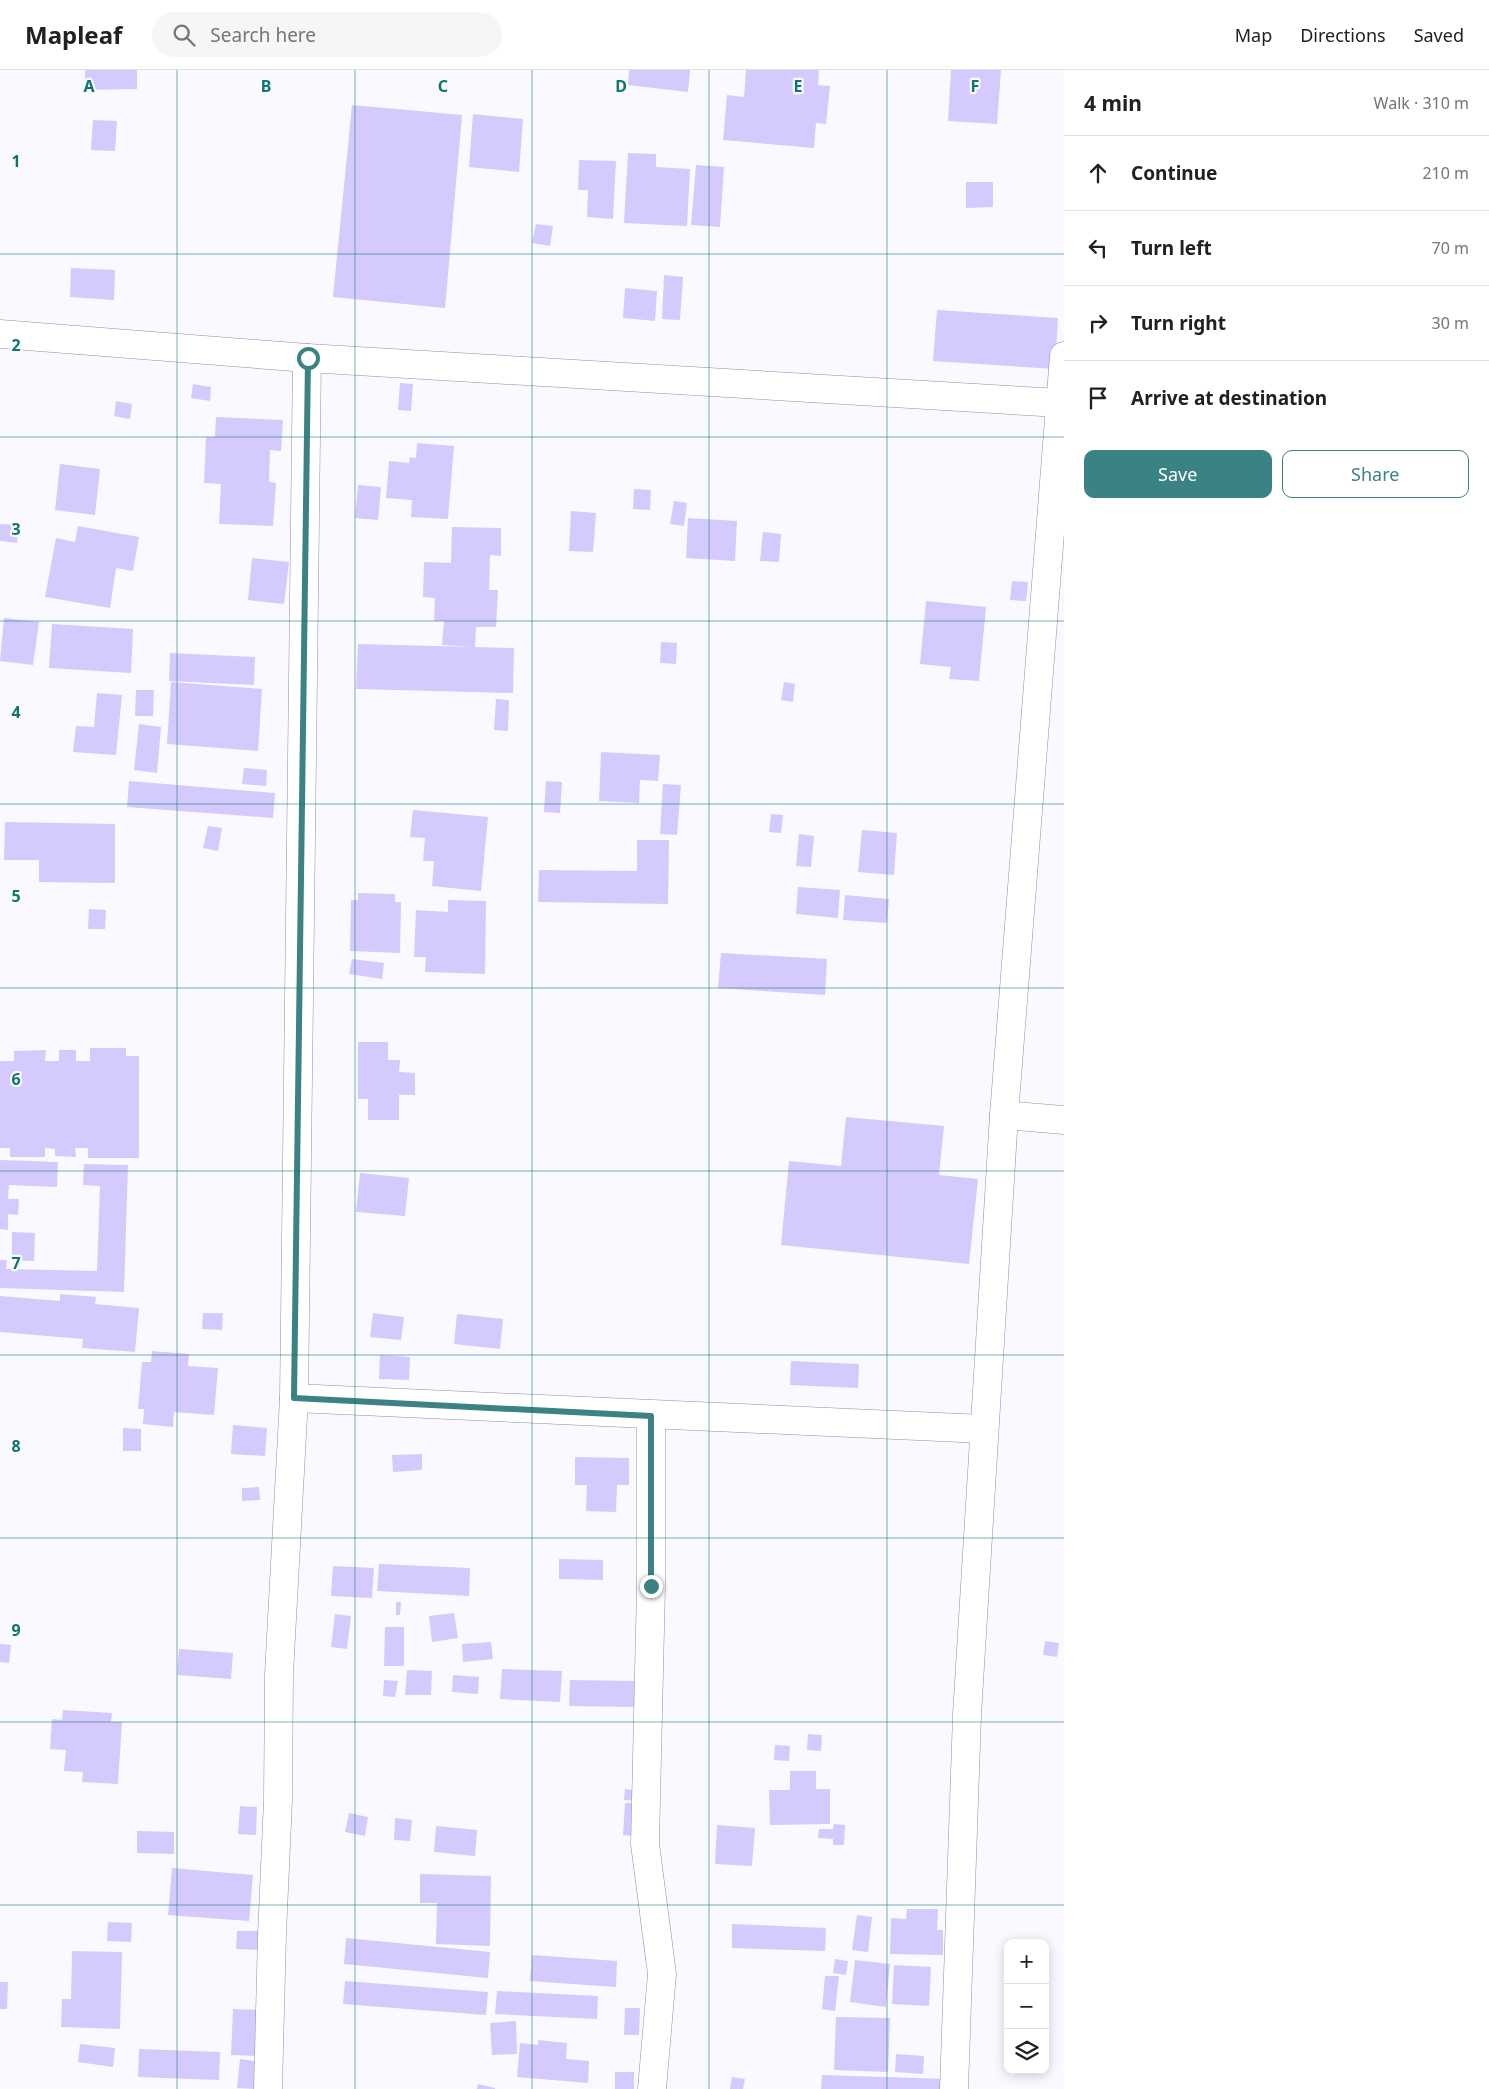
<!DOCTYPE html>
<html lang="en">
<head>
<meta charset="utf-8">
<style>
	body { margin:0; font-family:"Noto Sans",sans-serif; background:#f6f6f6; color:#202124 }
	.controls { position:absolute; right:15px; bottom:15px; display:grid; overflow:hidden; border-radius:10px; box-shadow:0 2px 12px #0003 }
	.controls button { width:45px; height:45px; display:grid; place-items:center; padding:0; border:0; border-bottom:1px solid #e0e0e0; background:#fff; color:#202124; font:25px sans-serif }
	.stop { position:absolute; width:15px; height:15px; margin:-11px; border:4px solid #3a8283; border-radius:50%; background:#fff }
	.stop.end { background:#3a8283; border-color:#fff; box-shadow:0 1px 5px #0008 }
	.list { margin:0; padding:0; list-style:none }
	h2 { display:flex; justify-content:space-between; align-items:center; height:65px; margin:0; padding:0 20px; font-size:21px }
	h2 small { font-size:16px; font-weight:400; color:#757577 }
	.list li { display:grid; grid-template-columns:32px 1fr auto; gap:15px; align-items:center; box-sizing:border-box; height:75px; padding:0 20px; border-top:1px solid #e0e0e0 }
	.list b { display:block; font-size:19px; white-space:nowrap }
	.list em { font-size:16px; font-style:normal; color:#757577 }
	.actions { display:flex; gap:10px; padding:15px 20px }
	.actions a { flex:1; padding:11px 0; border:1px solid #3a8283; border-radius:10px; text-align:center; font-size:18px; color:#3a8283 }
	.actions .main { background:#3a8283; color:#fff }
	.icon { flex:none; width:28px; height:28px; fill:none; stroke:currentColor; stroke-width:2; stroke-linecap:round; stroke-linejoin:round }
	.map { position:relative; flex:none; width:1064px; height:2019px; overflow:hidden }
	header { display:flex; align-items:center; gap:30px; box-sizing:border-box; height:70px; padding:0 25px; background:#fff; border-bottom:1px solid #e0e0e0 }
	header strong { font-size:24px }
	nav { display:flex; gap:28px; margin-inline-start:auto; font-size:18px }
	.search { width:350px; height:45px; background:#f6f6f6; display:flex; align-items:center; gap:12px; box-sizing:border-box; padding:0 18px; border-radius:28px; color:#757577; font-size:19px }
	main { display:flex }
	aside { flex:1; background:#fff }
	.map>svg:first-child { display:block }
	.building { fill:#d5cafd }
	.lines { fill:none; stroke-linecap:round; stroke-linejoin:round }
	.minor-casing { stroke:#928da6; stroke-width:29 }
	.minor { stroke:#fff; stroke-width:28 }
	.route { stroke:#3a8283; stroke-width:6 }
	.grid { fill:none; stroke:#0f766e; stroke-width:1; stroke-opacity:0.55 }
	.grid-label { font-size:16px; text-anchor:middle; font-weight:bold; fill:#0f766e; stroke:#faf9ff; stroke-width:4.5; stroke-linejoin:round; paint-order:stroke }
</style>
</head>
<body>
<header>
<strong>Mapleaf</strong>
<div class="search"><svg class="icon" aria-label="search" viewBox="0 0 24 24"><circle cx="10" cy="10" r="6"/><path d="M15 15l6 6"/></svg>Search here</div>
<nav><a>Map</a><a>Directions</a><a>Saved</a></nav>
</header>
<main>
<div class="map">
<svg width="1064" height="2019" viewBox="0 0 1064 2019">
	<rect width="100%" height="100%" fill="#faf9ff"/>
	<g class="building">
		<polygon points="85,0 137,0 137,19 85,20"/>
		<polygon points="629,0 690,0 688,22 628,15"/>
		<polygon points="746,0 819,0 818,15 830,16 826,54 816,53 814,78 723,70 727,25 744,27"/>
		<polygon points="951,0 1001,0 997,54 948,51"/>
		<polygon points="352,35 462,45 445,238 333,227"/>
		<polygon points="473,44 523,49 519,102 469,97"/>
		<polygon points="93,50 117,51 115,81 91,80"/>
		<polygon points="628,83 656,84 656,97 690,99 687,156 624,153"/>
		<polygon points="579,90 616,91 613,149 587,147 588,120 578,120"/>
		<polygon points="696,95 724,97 720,157 691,155"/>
		<polygon points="966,112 993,112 993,137 966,138"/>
		<polygon points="536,154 553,156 550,176 532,173"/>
		<polygon points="71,198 115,200 114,230 70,227"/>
		<polygon points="664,205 683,207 680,250 662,249"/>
		<polygon points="625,218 657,221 655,251 623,248"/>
		<polygon points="937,240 1058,248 1055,299 933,291"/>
		<polygon points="400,313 413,314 411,341 398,340"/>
		<polygon points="193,314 211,317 210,331 191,328"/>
		<polygon points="116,331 132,334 130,349 114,346"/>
		<polygon points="216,347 283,350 281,381 270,380 269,412 276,413 273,456 219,454 221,414 204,413 206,367 215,367"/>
		<polygon points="417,373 454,376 448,449 411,447 412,430 386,428 389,391 409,393 410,387 416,388"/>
		<polygon points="60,394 100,399 95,445 55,440"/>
		<polygon points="358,415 381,417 378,450 355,448"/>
		<polygon points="634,419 651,420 650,440 633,439"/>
		<polygon points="674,431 687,433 684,456 670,454"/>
		<polygon points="571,441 596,443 593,482 569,481"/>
		<polygon points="688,448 737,451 735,491 686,488"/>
		<polygon points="0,454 18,455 17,473 0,471"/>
		<polygon points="78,456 139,467 133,501 116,498 110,538 45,527 56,468 75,472"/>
		<polygon points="452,457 501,458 501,486 490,485 489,520 498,520 496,557 476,557 475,577 514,578 513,623 356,619 358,574 473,577 442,575 444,551 434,551 435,528 423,527 424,492 451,493"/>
		<polygon points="763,462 781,464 779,492 760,491"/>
		<polygon points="252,488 289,492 284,534 248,530"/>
		<polygon points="1012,511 1028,512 1026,531 1010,530"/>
		<polygon points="926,531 986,537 979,611 949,609 951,597 920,594"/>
		<polygon points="4,548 39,552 33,595 0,591"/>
		<polygon points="52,554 133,559 131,603 49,598"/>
		<polygon points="661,572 677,573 676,594 660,593"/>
		<polygon points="170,583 255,587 254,615 169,611"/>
		<polygon points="171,612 262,619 258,681 167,674"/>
		<polygon points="784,612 795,614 793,632 781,630"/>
		<polygon points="136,620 154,620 153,646 135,646"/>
		<polygon points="97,623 122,625 116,685 73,682 76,656 94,657"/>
		<polygon points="496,629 509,630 508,661 494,660"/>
		<polygon points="139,654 161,657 157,703 134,700"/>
		<polygon points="601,682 660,685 658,711 640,710 639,733 599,731"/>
		<polygon points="244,698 267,700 266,716 242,714"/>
		<polygon points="129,711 275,723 273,748 127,737"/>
		<polygon points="546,711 562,712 560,743 544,742"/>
		<polygon points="663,714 681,715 677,765 660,764"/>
		<polygon points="413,740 488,747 481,821 432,816 434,791 423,791 425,768 410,767"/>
		<polygon points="771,744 783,745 781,763 769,762"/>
		<polygon points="5,752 115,754 115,813 39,812 39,790 4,790"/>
		<polygon points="208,756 222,758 218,781 203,778"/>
		<polygon points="862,760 897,763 894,805 858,802"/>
		<polygon points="799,764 814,766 811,797 796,796"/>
		<polygon points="637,770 669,770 668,834 538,832 539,800 637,801"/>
		<polygon points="798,817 840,820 838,848 796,844"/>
		<polygon points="358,823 395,824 395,832 401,832 400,883 350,881 351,830 358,830"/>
		<polygon points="845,825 889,829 887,853 843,850"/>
		<polygon points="448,830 486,831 485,904 425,902 426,887 414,887 416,840 448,842"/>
		<polygon points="89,839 106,840 105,859 88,859"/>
		<polygon points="721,883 827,889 825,925 718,918"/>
		<polygon points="352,889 384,893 382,909 349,904"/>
		<polygon points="358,972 388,972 388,990 400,990 399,1002 415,1003 415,1025 399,1025 399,1050 368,1050 368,1029 358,1029"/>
		<polygon points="90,978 126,978 126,986 139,986 139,1088 88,1088 88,1078 75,1078 76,1087 55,1086 55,1079 45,1078 45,1087 10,1087 10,1078 0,1078 0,991 14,991 14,981 46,980 45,991 59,991 59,980 76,980 76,991 90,991"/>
		<polygon points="846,1047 944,1056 939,1105 978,1109 969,1194 781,1175 789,1091 841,1096"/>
		<polygon points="0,1090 58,1092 57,1117 9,1115 8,1129 19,1129 18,1145 8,1144 8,1160 0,1159"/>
		<polygon points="84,1094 128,1095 124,1222 0,1218 0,1190 7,1190 6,1199 97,1201 100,1116 83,1115"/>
		<polygon points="360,1103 409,1108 405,1146 356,1142"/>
		<polygon points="12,1162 35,1163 34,1191 12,1190"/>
		<polygon points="60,1224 96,1227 95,1234 139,1238 135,1282 82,1278 83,1269 0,1262 0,1226 60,1231"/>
		<polygon points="203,1243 223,1243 222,1260 202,1259"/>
		<polygon points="373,1243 404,1247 401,1270 370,1267"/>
		<polygon points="457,1244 503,1249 500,1279 454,1274"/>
		<polygon points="152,1281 189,1284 188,1296 218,1298 214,1345 174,1342 173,1357 143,1354 144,1339 138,1339 142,1292 151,1292"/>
		<polygon points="380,1285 410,1287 409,1310 379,1309"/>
		<polygon points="791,1291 859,1294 858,1318 790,1315"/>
		<polygon points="233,1355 267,1358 265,1386 231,1384"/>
		<polygon points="123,1358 141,1359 141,1381 123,1381"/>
		<polygon points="422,1384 422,1400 393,1402 392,1385"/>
		<polygon points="575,1387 629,1388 629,1415 617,1415 616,1442 586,1441 587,1415 575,1415"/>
		<polygon points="259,1417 260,1430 242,1431 242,1418"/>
		<polygon points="559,1489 603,1490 603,1510 559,1509"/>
		<polygon points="379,1494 470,1498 469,1526 377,1521"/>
		<polygon points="333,1496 374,1498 372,1528 331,1526"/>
		<polygon points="396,1532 401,1532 400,1545 396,1545"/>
		<polygon points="454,1543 458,1568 432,1572 429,1546"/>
		<polygon points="335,1544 351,1546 347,1579 331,1577"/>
		<polygon points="385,1557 404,1557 404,1596 384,1596"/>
		<polygon points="1045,1571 1059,1573 1057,1587 1043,1585"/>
		<polygon points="491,1572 493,1589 463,1592 462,1574"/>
		<polygon points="0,1574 11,1575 9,1593 0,1592"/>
		<polygon points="179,1579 233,1583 231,1609 177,1605"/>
		<polygon points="502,1599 562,1601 560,1632 500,1629"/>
		<polygon points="407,1600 432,1601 431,1625 405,1625"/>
		<polygon points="453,1605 479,1607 478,1624 452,1622"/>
		<polygon points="384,1610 398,1611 395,1627 383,1626"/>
		<polygon points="570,1610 634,1611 634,1637 569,1636"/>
		<polygon points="63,1640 112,1643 111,1652 122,1652 118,1714 82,1712 83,1702 64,1701 66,1680 50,1679 52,1649 62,1650"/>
		<polygon points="808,1664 822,1665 821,1681 807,1680"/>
		<polygon points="775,1675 790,1676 789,1691 774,1690"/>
		<polygon points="790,1701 816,1701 816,1719 830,1719 830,1754 770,1755 769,1720 790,1720"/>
		<polygon points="625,1719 641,1721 640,1731 624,1730"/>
		<polygon points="625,1733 644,1734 642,1767 623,1765"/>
		<polygon points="240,1736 257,1737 256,1765 238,1764"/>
		<polygon points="349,1743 368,1747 365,1766 345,1762"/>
		<polygon points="395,1748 412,1750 410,1771 394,1770"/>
		<polygon points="834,1754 845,1755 844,1775 833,1775 833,1769 818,1768 819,1759 833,1759"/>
		<polygon points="717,1755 755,1758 752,1796 715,1794"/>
		<polygon points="436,1756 477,1760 475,1786 434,1782"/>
		<polygon points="137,1761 174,1762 174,1784 137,1783"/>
		<polygon points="172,1798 253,1805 249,1851 168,1845"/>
		<polygon points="420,1804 491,1806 490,1876 436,1874 437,1833 420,1833"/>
		<polygon points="907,1839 938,1839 937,1860 943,1860 943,1885 890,1884 891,1848 906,1849"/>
		<polygon points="857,1845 872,1847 868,1882 852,1880"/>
		<polygon points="108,1852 132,1853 131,1872 107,1871"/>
		<polygon points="732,1854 826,1858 825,1881 732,1878"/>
		<polygon points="237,1861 260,1861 259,1880 236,1879"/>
		<polygon points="346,1868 490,1882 488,1908 344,1894"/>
		<polygon points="72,1881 122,1882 120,1959 61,1957 62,1929 71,1929"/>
		<polygon points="532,1885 617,1891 616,1917 530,1911"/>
		<polygon points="835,1889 848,1891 846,1905 833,1903"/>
		<polygon points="855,1890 890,1894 886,1937 850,1932"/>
		<polygon points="894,1895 931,1897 929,1936 892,1934"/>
		<polygon points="825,1906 839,1906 835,1941 822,1939"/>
		<polygon points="345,1911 488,1922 486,1945 343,1934"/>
		<polygon points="0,1912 8,1912 7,1939 0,1939"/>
		<polygon points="497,1921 598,1926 597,1949 495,1944"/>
		<polygon points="625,1938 640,1938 639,1965 624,1965"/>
		<polygon points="233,1939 261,1940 259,1986 231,1985"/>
		<polygon points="836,1947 890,1948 888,2002 834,2000"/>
		<polygon points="516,1951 517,1984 492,1985 490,1953"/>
		<polygon points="538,1970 567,1973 566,1989 589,1991 588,2013 517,2007 520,1973 538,1975"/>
		<polygon points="80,1974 115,1978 113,1997 78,1992"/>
		<polygon points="139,1979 220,1982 219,2010 138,2007"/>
		<polygon points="896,1984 924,1986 923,2004 895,2002"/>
		<polygon points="240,1989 261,1992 258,2019 237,2018"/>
		<rect x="615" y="2002" width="19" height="17"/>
		<polygon points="822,2005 948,2009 947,2019 821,2019"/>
		<polygon points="732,2007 745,2009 743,2019 730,2019"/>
		<polygon points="478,2014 495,2018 495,2019 477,2019"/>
	</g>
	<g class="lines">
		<defs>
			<g id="minor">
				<polyline points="0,264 307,288 1059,333"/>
				<polyline points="1004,1045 1064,1050"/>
				<polyline points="294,1328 984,1359"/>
				<polyline points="651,1346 651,1516 645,1774 662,1904 652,2019"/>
				<polyline points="268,2019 272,1864 278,1730 279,1604 294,1328 307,288"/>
				<polyline points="954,2019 967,1645 1004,1045 1064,286"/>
			</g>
		</defs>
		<use href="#minor" class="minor-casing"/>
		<use href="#minor" class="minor"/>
	</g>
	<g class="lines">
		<polyline class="route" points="308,288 294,1328 651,1346 651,1516"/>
	</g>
	<path class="grid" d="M177,0V2019M355,0V2019M532,0V2019M709,0V2019M887,0V2019M0,184H1064M0,367H1064M0,551H1064M0,734H1064M0,918H1064M0,1101H1064M0,1285H1064M0,1468H1064M0,1652H1064M0,1835H1064"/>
	<g class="grid-label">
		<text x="89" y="22">A</text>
		<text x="266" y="22">B</text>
		<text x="443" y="22">C</text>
		<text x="621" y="22">D</text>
		<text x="798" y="22">E</text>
		<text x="975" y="22">F</text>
		<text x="16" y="97">1</text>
		<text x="16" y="281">2</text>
		<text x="16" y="465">3</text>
		<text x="16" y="648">4</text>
		<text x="16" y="832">5</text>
		<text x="16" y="1015">6</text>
		<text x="16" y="1199">7</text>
		<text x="16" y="1382">8</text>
		<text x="16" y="1566">9</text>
	</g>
</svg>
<div class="controls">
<button>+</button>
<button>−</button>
<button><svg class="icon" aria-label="layers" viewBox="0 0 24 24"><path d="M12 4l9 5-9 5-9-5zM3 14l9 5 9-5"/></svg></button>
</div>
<div class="stop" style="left:308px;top:288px"></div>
<div class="stop end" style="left:651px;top:1516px"></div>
</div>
<aside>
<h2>4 min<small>Walk · 310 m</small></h2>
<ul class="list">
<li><svg class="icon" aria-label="ahead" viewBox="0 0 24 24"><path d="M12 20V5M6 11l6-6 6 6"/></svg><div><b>Continue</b></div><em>210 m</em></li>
<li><svg class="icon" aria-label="left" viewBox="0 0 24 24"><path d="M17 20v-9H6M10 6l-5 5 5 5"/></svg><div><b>Turn left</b></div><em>70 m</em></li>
<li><svg class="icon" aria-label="right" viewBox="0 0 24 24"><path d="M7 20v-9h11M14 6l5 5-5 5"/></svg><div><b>Turn right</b></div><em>30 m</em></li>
<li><svg class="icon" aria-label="arrive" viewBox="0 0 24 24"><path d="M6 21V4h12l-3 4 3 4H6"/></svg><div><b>Arrive at destination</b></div></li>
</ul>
<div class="actions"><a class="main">Save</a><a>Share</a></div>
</aside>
</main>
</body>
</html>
